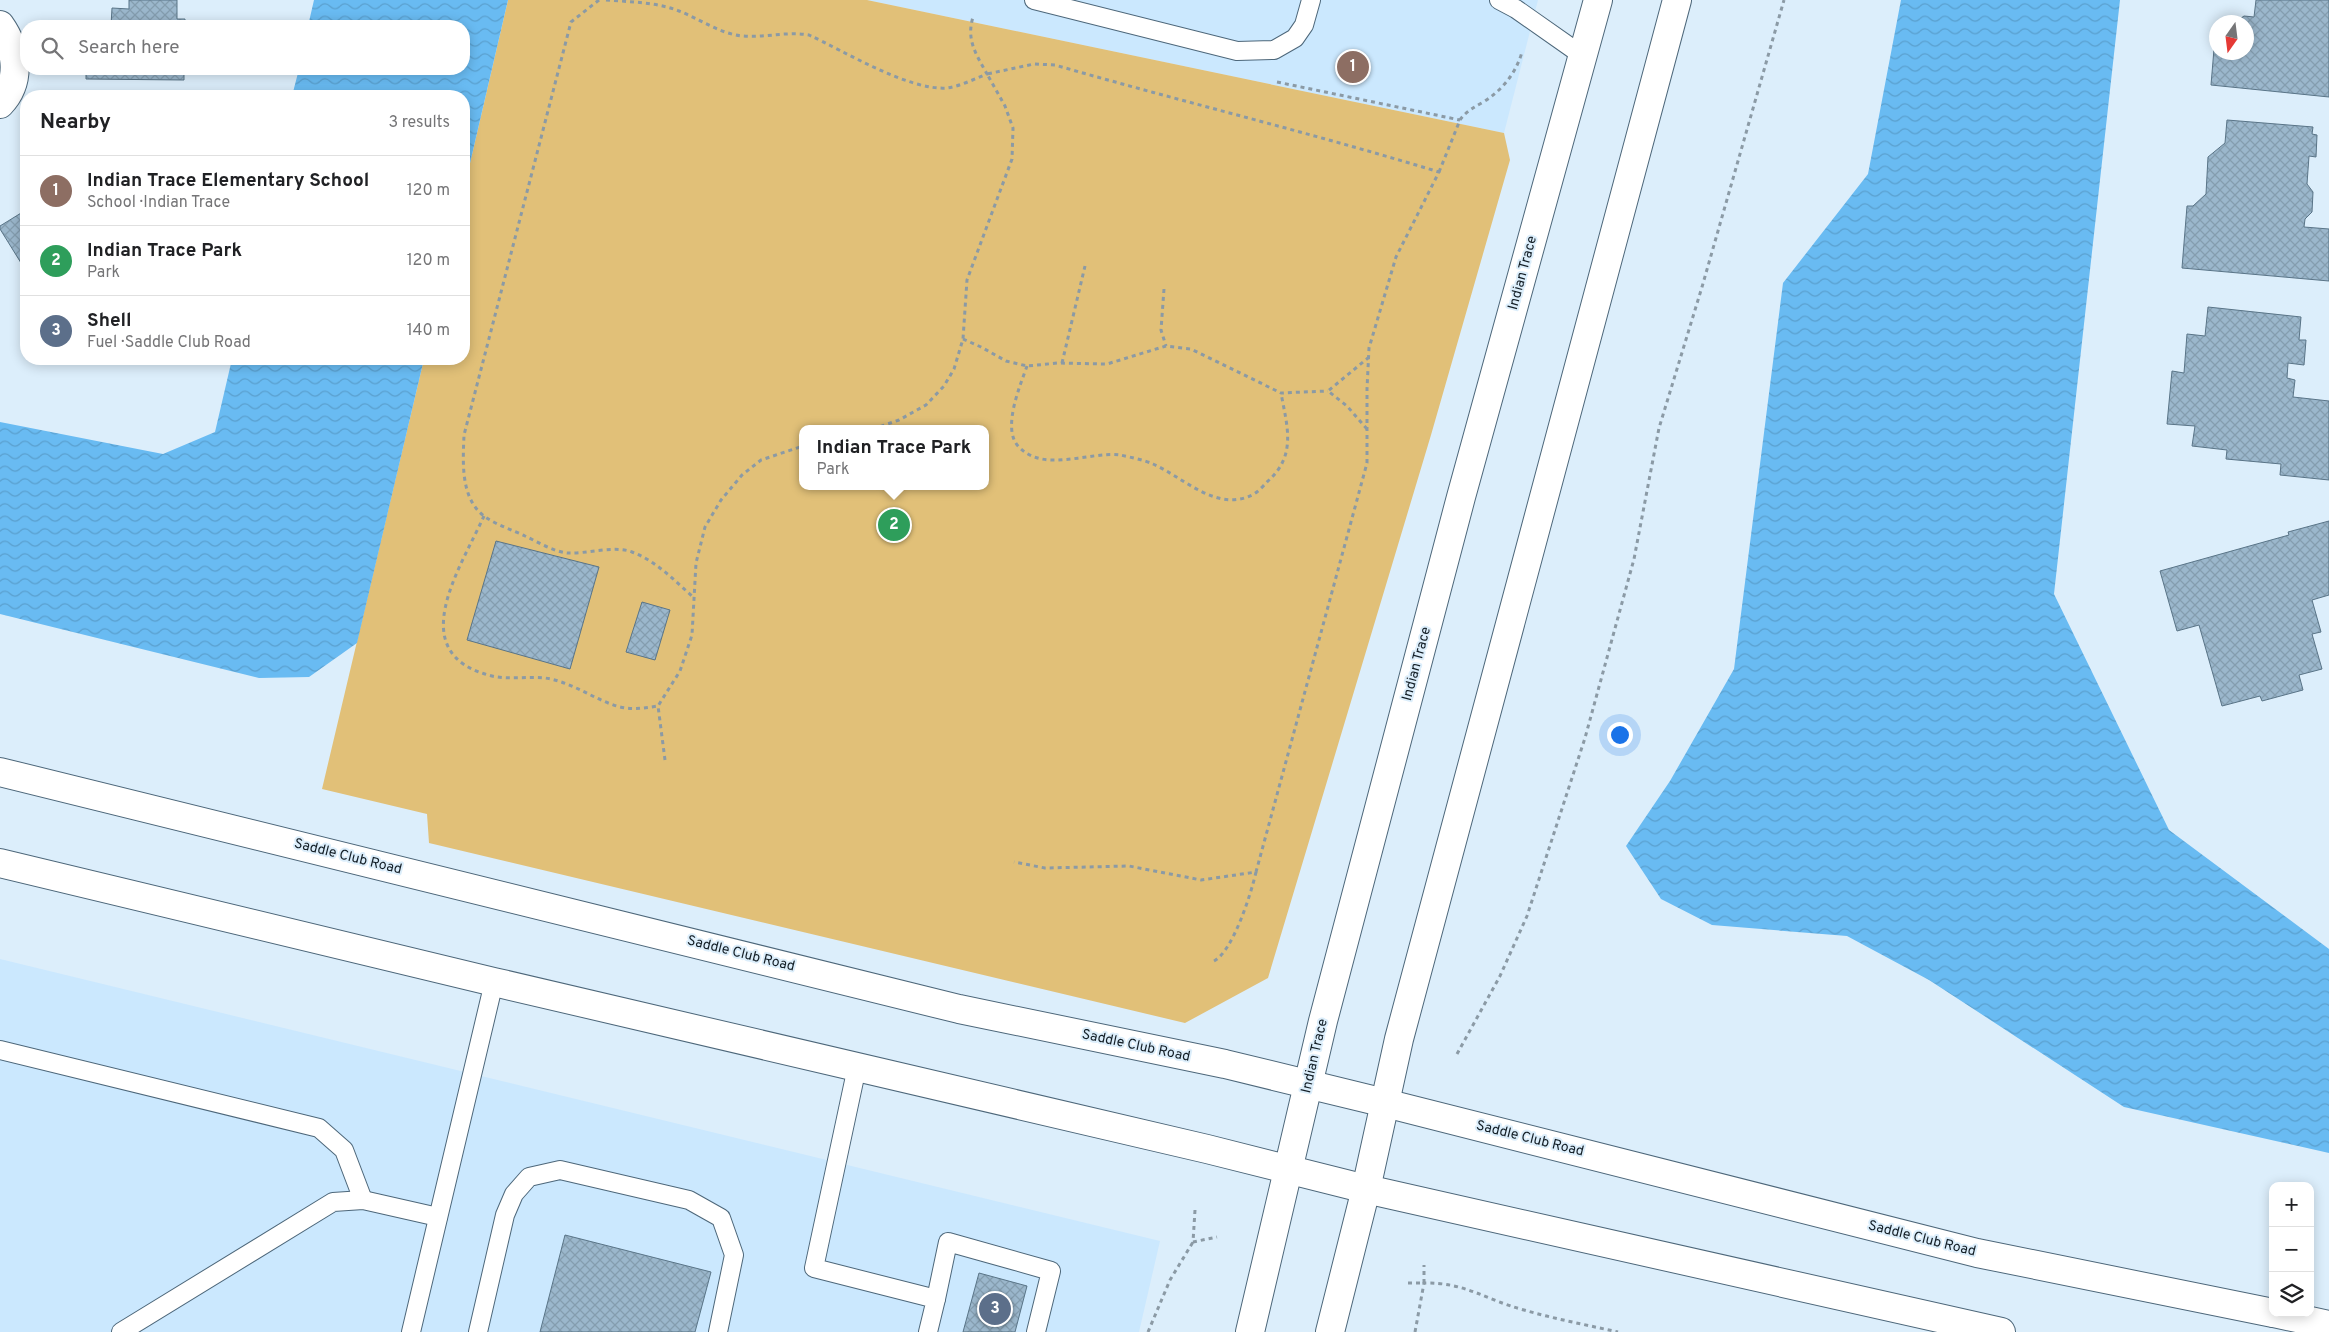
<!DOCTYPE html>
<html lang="en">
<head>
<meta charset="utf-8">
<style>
	body { margin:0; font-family:Overpass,sans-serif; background:#f2f2f2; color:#202124 }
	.controls { position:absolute; right:15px; bottom:15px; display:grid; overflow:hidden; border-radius:10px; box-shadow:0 2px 12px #0003 }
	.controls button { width:45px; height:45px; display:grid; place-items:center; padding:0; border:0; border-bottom:1px solid #e0e0e0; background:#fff; color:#202124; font:25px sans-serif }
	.compass { position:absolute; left:2209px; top:15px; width:45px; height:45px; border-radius:50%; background:#fff; box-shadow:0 2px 12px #0003; rotate:194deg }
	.you { position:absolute; left:1619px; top:734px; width:18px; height:18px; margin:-12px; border:4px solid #fff; border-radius:50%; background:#1a73e8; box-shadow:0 0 0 8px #1a73e833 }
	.badge { display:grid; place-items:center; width:32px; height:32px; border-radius:50%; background:#8b6909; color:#fff; font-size:16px; font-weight:700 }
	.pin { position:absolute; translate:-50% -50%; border:2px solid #fff; box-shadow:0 1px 5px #0006 }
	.popup { position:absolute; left:799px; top:425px; width:190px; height:65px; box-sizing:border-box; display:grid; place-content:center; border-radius:10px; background:#fff; filter:drop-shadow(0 1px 4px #0005); font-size:16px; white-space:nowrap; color:#757577 }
	.popup b { font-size:19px; color:#202124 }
	.popup::after { content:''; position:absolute; left:50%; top:100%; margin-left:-10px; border:10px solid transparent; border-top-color:#fff }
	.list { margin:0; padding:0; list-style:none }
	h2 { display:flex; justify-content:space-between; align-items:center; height:65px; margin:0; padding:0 20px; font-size:21px }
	h2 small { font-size:16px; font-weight:400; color:#757577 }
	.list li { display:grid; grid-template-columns:32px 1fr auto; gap:15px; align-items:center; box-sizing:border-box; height:70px; padding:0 20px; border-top:1px solid #e0e0e0 }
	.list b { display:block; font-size:19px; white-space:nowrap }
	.list p { margin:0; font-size:16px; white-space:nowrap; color:#757577 }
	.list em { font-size:16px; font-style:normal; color:#757577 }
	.icon { flex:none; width:28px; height:28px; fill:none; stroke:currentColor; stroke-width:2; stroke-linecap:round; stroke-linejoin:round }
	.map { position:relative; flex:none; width:2329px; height:1332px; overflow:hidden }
	.search { position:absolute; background:#fff; box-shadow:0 2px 12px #0003; left:20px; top:20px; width:450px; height:55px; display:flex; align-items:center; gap:12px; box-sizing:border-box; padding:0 18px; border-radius:20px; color:#757577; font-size:19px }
	.panel { position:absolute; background:#fff; box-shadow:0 2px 12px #0003; left:20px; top:90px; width:450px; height:275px; border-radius:20px }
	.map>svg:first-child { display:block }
	.built { fill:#cbe8fe }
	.park { fill:#e1c078; fill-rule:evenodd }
	.water { fill:url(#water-waves) }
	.building { fill:url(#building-cross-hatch); stroke:#597487 }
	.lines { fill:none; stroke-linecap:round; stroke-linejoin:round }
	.service-casing { stroke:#4d677a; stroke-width:20 }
	.minor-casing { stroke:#4d677a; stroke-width:30 }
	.tertiary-casing { stroke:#4d677a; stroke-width:30 }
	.secondary-casing { stroke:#4d677a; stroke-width:30 }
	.path { stroke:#8b9aa5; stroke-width:3; stroke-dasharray:4 4; stroke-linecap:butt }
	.service { stroke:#fff; stroke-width:18 }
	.minor { stroke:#fff; stroke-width:28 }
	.tertiary { stroke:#fff; stroke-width:28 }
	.secondary { stroke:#fff; stroke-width:28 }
	.labels { text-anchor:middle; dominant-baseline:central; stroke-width:4; stroke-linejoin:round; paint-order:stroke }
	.street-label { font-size:14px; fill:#121d25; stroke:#dceefb }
</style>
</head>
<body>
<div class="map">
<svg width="2329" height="1332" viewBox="0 0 2329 1332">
	<defs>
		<pattern id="water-waves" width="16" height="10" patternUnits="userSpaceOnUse" patternTransform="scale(1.25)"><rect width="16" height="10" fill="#69bbf2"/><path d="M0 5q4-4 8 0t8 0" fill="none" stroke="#5aa0cf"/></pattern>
		<pattern id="building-cross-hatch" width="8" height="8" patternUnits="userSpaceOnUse" patternTransform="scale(1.25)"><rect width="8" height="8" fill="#9bb7cc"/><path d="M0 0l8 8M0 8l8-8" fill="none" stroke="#849daf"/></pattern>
	</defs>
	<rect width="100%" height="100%" fill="#dceefb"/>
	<g class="built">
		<polygon points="867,0 1538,0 1504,133"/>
		<polygon points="0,959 1160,1241 1139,1332 0,1332"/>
	</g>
	<path class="park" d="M508,0H867L1504,133L1510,160L1431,435L1268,978L1185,1023L429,843L427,814L322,789L424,359H464V189ZM803,429H985V486H803Z"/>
	<g class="water">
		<polygon points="314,0 508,0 464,189 464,96 292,96 299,69 464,69 464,26 308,26"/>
		<polygon points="1901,0 2120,0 2054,594 2169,830 2329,949 2329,1153 2124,1107 1929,980 1847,936 1712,925 1661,899 1626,846 1670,781 1734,669 1783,283 1868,174"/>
		<polygon points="232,359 424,359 357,643 309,677 259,678 0,614 0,422 163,454 215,432"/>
	</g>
	<g class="building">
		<polygon points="129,0 177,0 177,19 185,19 185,26 111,26 112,8 129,9"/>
		<polygon points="2256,0 2329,0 2329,97 2211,85 2216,25 2216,52 2246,52 2246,22 2237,21 2244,16 2254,17"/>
		<polygon points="86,69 184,69 184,80 86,79"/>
		<polygon points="2227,120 2313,127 2312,134 2317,135 2316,157 2309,156 2307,184 2313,192 2312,212 2305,219 2304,227 2329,229 2329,281 2182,268 2187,206 2193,206 2206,194 2208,157 2225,143"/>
		<polygon points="26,210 26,271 0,229 0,226"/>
		<polygon points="2208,307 2301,317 2299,340 2306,340 2304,365 2288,363 2287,378 2295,380 2293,397 2329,401 2329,480 2280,475 2281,464 2226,459 2227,450 2192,446 2195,426 2167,424 2172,371 2184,373 2187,334 2205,336"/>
		<polygon points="2329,521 2329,595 2312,600 2321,632 2312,634 2322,669 2299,675 2303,690 2262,701 2260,696 2222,706 2199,625 2177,631 2160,571 2289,535 2288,532"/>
		<polygon points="496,541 599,567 570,669 467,640"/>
		<polygon points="642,602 670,610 655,660 626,652"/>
		<polygon points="565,1235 711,1272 695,1332 540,1332"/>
		<polygon points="979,1273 1027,1286 1015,1332 963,1332"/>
	</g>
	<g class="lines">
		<defs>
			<g id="service">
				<polyline points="1034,0 1237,51 1274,50 1295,38 1304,25 1311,0"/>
				<polyline points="1499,0 1516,9 1583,56"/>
				<polyline points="0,1050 319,1128 344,1150 363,1200"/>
				<polyline points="857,1067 814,1268 936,1299 928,1332"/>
				<polyline points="936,1299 948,1242 1051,1271 1036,1332"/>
				<polyline points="121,1332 333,1202 363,1200 438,1217"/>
				<polyline points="411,1332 494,982"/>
				<polyline points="478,1332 505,1215 514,1194 529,1177 560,1170 689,1200 721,1218 734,1255 718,1332"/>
			</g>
			<path id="minor" d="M0,25C17,49 22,81 0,104"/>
			<g id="tertiary">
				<polyline points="0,772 959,1009 1225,1064 1385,1103 1977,1253 2273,1313"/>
				<polyline points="0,863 494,982 1207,1149 1366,1189 2001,1332"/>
				<polyline points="2274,1313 2329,1325"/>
			</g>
			<g id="secondary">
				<polyline points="1250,1332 1323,1021 1461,497 1598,0"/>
				<polyline points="1330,1332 1366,1189 1399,1039 1677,0"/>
			</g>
		</defs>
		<use href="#service" class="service-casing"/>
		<use href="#minor" class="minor-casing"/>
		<use href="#tertiary" class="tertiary-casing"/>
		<use href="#secondary" class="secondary-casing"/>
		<g class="path">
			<path d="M599,0L571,22L464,435C463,461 460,498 484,516C496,525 513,530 525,536C538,542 554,552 568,553C587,554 614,545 632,552C656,561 674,580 693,597"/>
			<path d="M606,0C631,2 656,2 679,11C700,19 720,34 743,36C765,38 787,31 809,35C844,51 909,91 947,88C961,86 974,79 987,74C976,54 966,40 973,17"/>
			<polyline points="1277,82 1460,120"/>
			<path d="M1439,172L1460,120C1466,111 1475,107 1485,101C1503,89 1516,73 1522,52"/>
			<polyline points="1164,289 1161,330 1166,346"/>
			<polyline points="963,339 981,347 1006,361 1027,366 1058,363 1107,364 1166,346 1191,349 1281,393 1328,391"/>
			<polyline points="1062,363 1085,266"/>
			<path d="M1027,366C1020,386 1002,428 1018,446C1043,474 1089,451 1120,455C1130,457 1144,460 1153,464C1183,477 1218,514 1254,494C1259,491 1264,485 1268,481C1297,455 1287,426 1281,393"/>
			<path d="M873,429L899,420L926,405L944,386L954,369L963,339L967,280L1012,159L1013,128L1005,106L987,74L1034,64L1055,65C1183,102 1312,133 1439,172L1396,257L1369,348L1367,389V463L1256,872L1201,880L1129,866L1045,868L1014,862"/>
			<polyline points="1367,429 1347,406 1328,391 1368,358"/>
			<path d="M484,516C460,569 402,654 492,676C509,680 528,676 545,678C573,682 594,700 620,707C633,710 645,708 658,706"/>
			<polyline points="665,760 658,706 680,671 692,635 696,563 705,527 721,500 742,475 761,460 803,446"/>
			<path d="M1214,961C1233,951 1251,894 1256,872"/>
			<polyline points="1457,1054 1500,976 1527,916 1585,738 1634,559 1659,428 1702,287 1784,0"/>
			<polyline points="1195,1210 1193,1242 1217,1237"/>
			<polyline points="1408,1283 1424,1283 1424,1265"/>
			<polyline points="1148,1332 1170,1280 1193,1242"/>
			<path d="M1415,1332L1424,1283C1465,1282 1486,1300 1524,1310C1555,1319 1587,1325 1618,1332"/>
		</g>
		<use href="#service" class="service"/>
		<use href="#minor" class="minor"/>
		<use href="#tertiary" class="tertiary"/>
		<use href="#secondary" class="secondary"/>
	</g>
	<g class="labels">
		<g class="street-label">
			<text transform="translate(1523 273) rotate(-75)">Indian Trace</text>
			<text transform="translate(1417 664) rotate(-75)">Indian Trace</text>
			<text transform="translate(348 857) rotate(14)">Saddle Club Road</text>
			<text transform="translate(741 954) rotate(14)">Saddle Club Road</text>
			<text transform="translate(1136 1046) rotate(12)">Saddle Club Road</text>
			<text transform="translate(1315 1056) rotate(-77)">Indian Trace</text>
			<text transform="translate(1530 1139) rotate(14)">Saddle Club Road</text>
			<text transform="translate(1922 1239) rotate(14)">Saddle Club Road</text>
		</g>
	</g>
</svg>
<div class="controls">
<button>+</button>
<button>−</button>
<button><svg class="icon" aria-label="layers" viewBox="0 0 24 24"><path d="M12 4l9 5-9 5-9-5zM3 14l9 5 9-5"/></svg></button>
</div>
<svg class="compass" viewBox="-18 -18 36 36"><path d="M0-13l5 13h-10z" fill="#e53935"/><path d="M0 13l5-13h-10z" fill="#757577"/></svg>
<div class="you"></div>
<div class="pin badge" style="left:1353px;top:67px;background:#8d6e63">1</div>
<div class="pin badge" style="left:894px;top:525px;background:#2e9e5b">2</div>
<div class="popup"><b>Indian Trace Park</b>Park</div>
<div class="pin badge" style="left:995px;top:1309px;background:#5c6f8a">3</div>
<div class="search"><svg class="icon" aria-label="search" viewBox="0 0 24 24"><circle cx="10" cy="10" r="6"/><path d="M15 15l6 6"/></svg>Search here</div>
<section class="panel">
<h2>Nearby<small>3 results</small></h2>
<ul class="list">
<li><span class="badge" style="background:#8d6e63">1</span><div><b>Indian Trace Elementary School</b><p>School · Indian Trace</p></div><em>120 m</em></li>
<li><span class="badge" style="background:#2e9e5b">2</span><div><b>Indian Trace Park</b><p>Park</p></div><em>120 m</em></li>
<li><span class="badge" style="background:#5c6f8a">3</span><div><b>Shell</b><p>Fuel · Saddle Club Road</p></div><em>140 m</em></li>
</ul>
</section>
</div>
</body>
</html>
